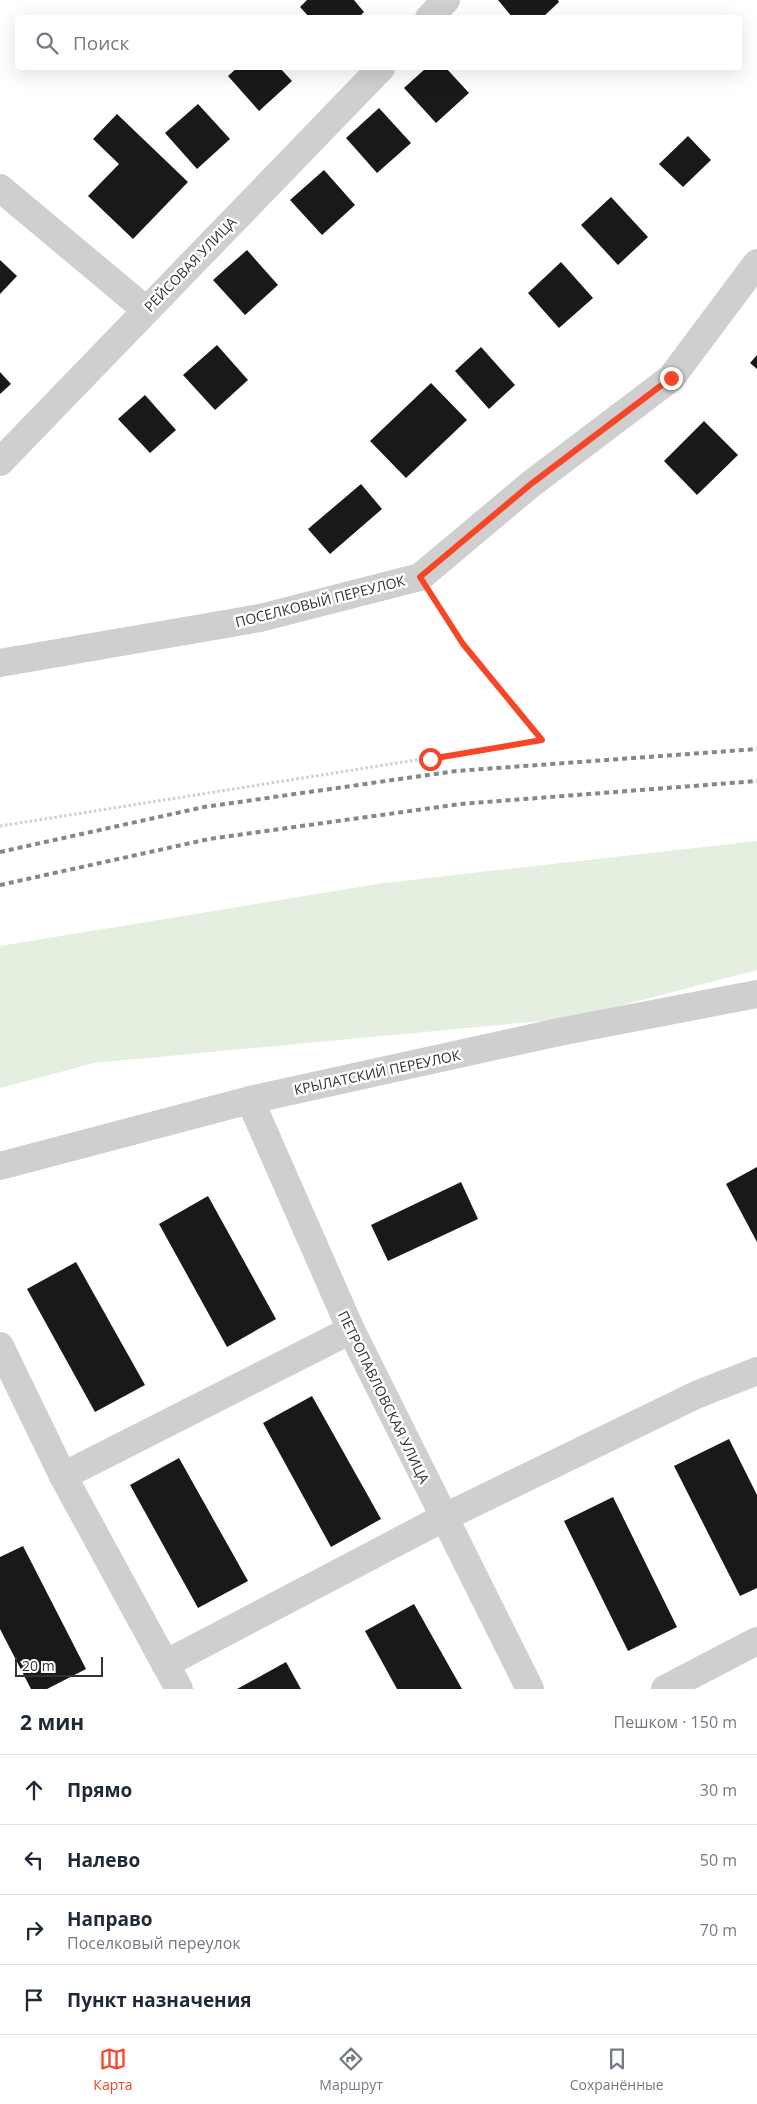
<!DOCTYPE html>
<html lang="ru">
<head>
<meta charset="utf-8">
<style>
	body { margin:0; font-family:"Open Sans",sans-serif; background:#f6f6f7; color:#1f2937 }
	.scale { position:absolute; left:15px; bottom:12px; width:88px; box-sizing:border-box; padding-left:5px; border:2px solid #323232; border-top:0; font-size:14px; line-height:18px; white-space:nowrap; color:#323232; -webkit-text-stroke:4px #fff; paint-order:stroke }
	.stop { position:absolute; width:15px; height:15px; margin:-11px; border:4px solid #f64627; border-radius:50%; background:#fff }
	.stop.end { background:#f64627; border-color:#fff; box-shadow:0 1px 5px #0008 }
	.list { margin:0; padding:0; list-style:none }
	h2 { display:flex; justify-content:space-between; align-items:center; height:65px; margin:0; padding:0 20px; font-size:21px }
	h2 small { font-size:16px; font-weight:400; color:#747a83 }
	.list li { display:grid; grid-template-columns:32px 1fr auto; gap:15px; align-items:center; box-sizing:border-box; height:70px; padding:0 20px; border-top:1px solid #e0e1e3 }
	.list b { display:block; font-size:19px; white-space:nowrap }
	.list p { margin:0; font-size:16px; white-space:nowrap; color:#747a83 }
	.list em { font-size:16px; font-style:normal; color:#747a83 }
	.icon { flex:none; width:28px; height:28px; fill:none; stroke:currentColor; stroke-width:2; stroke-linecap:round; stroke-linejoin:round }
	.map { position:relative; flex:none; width:757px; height:1689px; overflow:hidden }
	.search { position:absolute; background:#fff; box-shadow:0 5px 20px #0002; left:15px; right:15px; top:15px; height:55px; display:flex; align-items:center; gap:12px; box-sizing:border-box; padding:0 18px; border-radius:5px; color:#747a83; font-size:19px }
	.sheet { height:345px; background:#fff }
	nav { display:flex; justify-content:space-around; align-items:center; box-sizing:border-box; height:70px; border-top:1px solid #e0e1e3; background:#fff; font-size:14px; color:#747a83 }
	nav a { display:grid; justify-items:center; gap:2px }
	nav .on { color:#f64627 }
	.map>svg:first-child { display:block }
	.green { fill:#e4efdf }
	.building { fill:#191919 }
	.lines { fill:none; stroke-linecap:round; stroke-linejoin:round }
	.path { stroke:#cfcfcf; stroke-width:3; stroke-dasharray:2.5 2.5; stroke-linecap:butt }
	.street { stroke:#cfcfcf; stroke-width:28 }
	.rail { stroke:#878787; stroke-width:4; stroke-dasharray:5 4; stroke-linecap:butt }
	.route { stroke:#f64627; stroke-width:6 }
	.labels { text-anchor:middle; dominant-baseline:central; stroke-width:5; stroke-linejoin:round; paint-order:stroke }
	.street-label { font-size:14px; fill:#323232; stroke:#fff }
</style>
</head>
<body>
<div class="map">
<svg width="757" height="1689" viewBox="0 0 757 1689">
	<rect width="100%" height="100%" fill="#fff"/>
	<polygon class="green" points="757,841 757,970 573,1018 94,1063 0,1088 0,946 384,883"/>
	<g class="building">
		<polygon points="307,0 354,0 364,12 358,18 310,18 300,7"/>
		<polygon points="498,0 558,0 559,2 542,18 513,18"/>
		<polygon points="237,68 280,68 292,81 259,111 228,76"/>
		<polygon points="426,68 446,68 469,93 436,123 404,88"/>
		<polygon points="198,104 230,139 197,169 165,133"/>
		<polygon points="379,108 411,143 377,173 346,138"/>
		<polygon points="117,114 188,182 133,239 88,196 119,164 93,139"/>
		<polygon points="688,136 711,160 683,187 659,164"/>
		<polygon points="324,170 355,205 322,235 290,200"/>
		<polygon points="611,197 648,237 618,265 581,225"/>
		<polygon points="247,250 278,285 245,315 213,280"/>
		<polygon points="0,260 17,276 0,294"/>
		<polygon points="561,262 593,298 559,328 528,293"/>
		<polygon points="217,345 248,380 215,410 183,375"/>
		<polygon points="481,347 515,385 489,409 455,371"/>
		<polygon points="757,355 757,369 750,363"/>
		<polygon points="0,372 11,384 0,394"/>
		<polygon points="431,383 467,420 406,478 370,441"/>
		<polygon points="145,395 176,430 150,453 118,419"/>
		<polygon points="704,421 738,455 697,495 664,461"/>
		<polygon points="361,484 382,509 330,554 308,529"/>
		<polygon points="757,1167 757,1242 726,1184"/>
		<polygon points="461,1182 478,1219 388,1261 371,1225"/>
		<polygon points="208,1196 276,1319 227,1347 159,1224"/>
		<polygon points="76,1262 145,1385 95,1412 27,1289"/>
		<polygon points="312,1396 381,1519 331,1547 263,1423"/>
		<polygon points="729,1439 757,1495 757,1588 740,1596 674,1466"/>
		<polygon points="179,1458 248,1581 198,1608 130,1485"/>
		<polygon points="613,1497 677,1627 628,1651 564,1521"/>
		<polygon points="23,1546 86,1669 47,1689 31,1689 0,1629 0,1557"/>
		<polygon points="414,1604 462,1689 397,1689 365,1631"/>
		<polygon points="286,1662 301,1689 237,1689"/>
	</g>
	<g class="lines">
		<polyline class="path" points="0,826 542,740 463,644 435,601"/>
		<g class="street">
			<polyline points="429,18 446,0"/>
			<polyline points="0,188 146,310"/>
			<polyline points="0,462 381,68"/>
			<polyline points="0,663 260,618 420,577 531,484 671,378 757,263"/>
			<polyline points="250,1100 351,1330 530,1689"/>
			<polyline points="0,1166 250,1100 559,1032 757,994"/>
			<polyline points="0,1346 63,1476 179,1689"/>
			<polyline points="63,1476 351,1330"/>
			<polyline points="165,1664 443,1518 696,1395 757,1371"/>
			<polyline points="665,1689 757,1641"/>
		</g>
		<g class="rail">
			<polyline points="0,852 204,807 456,771 757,749"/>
			<polyline points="0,885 209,839 460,804 757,781"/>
		</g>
	</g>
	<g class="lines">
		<polyline class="route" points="430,759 542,740 463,644 420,577 531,484 671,378"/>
	</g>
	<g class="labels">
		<g class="street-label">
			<text transform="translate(190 264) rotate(-46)">РЕЙСОВАЯ УЛИЦА</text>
			<text transform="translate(320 601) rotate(-14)">ПОСЕЛКОВЫЙ ПЕРЕУЛОК</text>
			<text transform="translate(377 1072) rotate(-12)">КРЫЛАТСКИЙ ПЕРЕУЛОК</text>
			<text transform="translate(384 1397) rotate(64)">ПЕТРОПАВЛОВСКАЯ УЛИЦА</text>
		</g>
	</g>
</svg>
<div class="scale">20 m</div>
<div class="stop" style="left:430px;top:759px"></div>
<div class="stop end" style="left:671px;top:378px"></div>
<div class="search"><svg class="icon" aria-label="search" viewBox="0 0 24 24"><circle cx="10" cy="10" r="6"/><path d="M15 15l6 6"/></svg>Поиск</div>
</div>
<section class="sheet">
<h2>2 мин<small>Пешком · 150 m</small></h2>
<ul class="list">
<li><svg class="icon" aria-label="ahead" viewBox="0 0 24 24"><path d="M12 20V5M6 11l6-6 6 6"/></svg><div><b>Прямо</b></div><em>30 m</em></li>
<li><svg class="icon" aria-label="left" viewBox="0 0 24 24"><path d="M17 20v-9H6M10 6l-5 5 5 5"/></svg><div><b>Налево</b></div><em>50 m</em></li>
<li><svg class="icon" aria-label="right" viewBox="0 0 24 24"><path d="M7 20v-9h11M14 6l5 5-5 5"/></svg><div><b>Направо</b><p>Поселковый переулок</p></div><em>70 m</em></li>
<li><svg class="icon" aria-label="arrive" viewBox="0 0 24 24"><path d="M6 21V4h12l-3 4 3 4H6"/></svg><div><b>Пункт назначения</b></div></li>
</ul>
</section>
<nav>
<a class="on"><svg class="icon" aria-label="map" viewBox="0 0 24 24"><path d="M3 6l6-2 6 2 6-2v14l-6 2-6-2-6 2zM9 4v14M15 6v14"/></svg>Карта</a>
<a><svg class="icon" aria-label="directions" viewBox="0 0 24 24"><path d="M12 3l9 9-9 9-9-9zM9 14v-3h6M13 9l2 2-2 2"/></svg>Маршрут</a>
<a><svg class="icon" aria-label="saved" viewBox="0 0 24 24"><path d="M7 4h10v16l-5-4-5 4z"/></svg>Сохранённые</a>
</nav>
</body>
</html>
